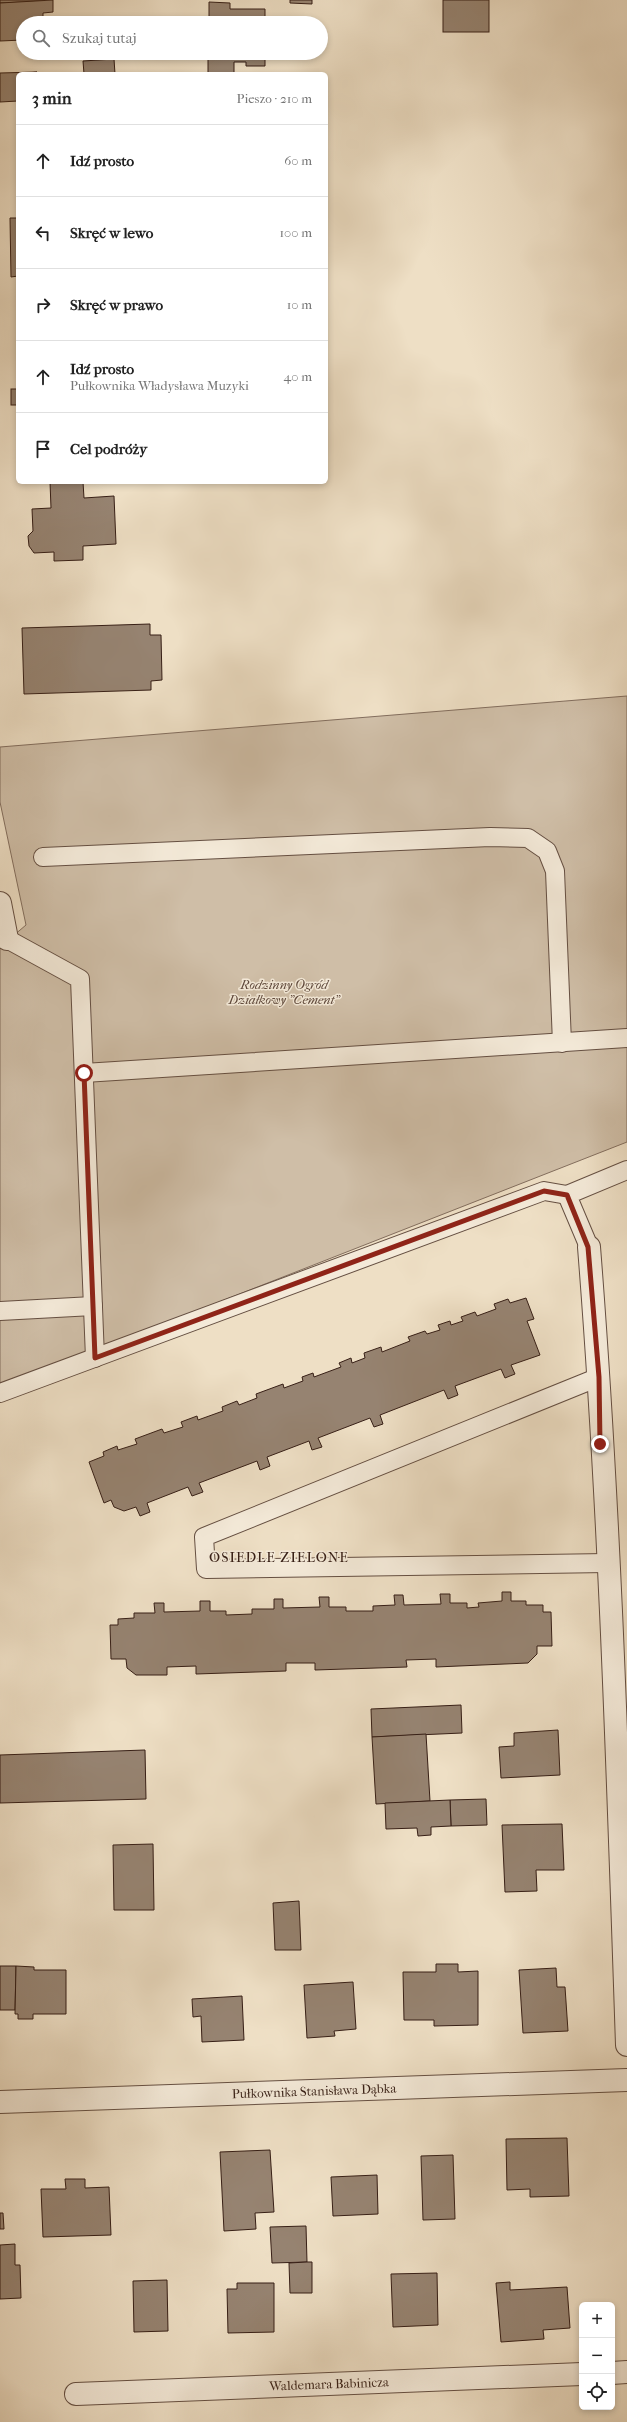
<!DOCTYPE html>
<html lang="pl">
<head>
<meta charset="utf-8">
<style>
	body { margin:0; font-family:"IM FELL French Canon",serif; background:#f2f2f2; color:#222 }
	.controls { position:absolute; right:12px; bottom:12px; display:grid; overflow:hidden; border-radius:6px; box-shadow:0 2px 6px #0003 }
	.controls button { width:36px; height:36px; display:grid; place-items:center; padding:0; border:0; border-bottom:1px solid #e0e0e0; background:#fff; color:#222; font:20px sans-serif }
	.stop { position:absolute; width:12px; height:12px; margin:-9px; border:3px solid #8f2418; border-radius:50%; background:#fff }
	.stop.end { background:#8f2418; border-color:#fff; box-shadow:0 1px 4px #0008 }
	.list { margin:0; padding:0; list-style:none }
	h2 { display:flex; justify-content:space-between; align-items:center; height:52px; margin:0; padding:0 16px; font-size:17px }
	h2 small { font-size:13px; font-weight:400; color:#767676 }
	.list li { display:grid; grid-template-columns:26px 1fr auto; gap:12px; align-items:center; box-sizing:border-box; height:72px; padding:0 16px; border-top:1px solid #e0e0e0 }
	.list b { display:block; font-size:15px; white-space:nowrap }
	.list p { margin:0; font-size:13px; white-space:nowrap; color:#767676 }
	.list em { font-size:13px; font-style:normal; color:#767676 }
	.icon { flex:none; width:22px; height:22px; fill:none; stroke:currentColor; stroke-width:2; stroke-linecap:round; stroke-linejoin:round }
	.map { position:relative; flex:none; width:627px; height:2422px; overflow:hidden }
	.search { position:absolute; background:#fff; box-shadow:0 2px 6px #0003; left:16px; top:16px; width:312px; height:44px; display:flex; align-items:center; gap:10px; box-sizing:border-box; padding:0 14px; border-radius:22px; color:#767676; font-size:15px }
	.panel { position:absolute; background:#fff; box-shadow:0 2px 6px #0003; left:16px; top:72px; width:312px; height:412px; border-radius:6px }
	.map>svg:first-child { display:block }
	.green { fill:#cfbea7; stroke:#836e5e }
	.building { fill:#968371; stroke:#371f16 }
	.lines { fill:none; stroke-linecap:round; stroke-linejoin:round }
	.lane-casing { stroke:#654f42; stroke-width:20 }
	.street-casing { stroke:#654f42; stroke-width:24 }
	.lane { stroke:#f4ead9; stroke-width:18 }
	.street { stroke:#f4ead9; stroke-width:22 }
	.route { stroke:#8f2418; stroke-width:5 }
	.labels { text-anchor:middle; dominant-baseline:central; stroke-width:3; stroke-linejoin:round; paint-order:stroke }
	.park-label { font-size:13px; font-style:italic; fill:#5d473a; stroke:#f4ead9 }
	.street-label { font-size:13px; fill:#371f16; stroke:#f4ead9 }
	.neighbourhood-label { font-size:14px; letter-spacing:1px; fill:#371f16; stroke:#f4ead9 }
</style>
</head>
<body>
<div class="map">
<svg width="627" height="2422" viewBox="0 0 627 2422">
	<rect width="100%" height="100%" fill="#eedfc5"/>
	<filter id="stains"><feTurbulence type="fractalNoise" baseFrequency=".005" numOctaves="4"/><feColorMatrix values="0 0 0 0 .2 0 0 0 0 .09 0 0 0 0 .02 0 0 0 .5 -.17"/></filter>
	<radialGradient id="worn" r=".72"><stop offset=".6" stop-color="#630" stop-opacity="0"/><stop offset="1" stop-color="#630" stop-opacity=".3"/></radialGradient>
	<polygon class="green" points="627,696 627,1142 0,1388 0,947 26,925 0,802 0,747"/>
	<g class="building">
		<polygon points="0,0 44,0 44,1 0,3"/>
		<polygon points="53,0 53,12 43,13 43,23 23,23 23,40 0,41 0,3"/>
		<polygon points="290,0 312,0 312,4 290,3"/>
		<rect x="443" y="0" width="46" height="32"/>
		<polygon points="209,2 230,3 230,9 265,9 265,23 209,23"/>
		<polygon points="208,53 265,53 265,66 246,66 246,62 234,62 234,73 208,73"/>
		<polygon points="114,59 115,74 84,74 83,61"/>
		<polygon points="37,72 18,74 18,101 0,102 0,73"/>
		<polygon points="10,218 18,218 18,276 11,277"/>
		<rect x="11" y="389" width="7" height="16"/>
		<polygon points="50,482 83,482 84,498 114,496 116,544 83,546 83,560 54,561 54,552 34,553 29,546 28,536 33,531 32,509 51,508"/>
		<polygon points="150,624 150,635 161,635 162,680 151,681 151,690 24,694 22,628"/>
		<polygon points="526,1298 534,1319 527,1321 540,1355 511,1365 515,1374 505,1378 501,1369 455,1386 458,1395 448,1399 444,1390 380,1415 383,1424 374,1427 370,1418 318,1438 322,1447 312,1450 309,1441 267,1457 270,1466 260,1470 257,1461 199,1483 203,1492 192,1496 188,1487 147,1503 150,1512 140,1516 136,1507 124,1511 114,1507 111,1500 104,1503 89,1462 104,1456 103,1452 117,1446 118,1450 137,1444 135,1439 162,1429 164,1433 183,1427 181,1422 197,1416 198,1420 223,1411 222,1407 237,1401 239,1405 257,1398 256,1394 283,1384 284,1388 303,1381 302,1377 313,1373 314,1377 341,1367 339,1363 351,1358 352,1363 365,1358 364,1353 381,1347 382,1352 410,1341 408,1337 425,1331 427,1334 440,1330 438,1325 450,1321 451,1325 463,1321 461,1317 475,1312 477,1316 496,1309 494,1304 508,1299 510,1303"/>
		<polygon points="502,1592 511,1592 511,1601 526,1601 526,1605 543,1605 543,1612 551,1612 552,1646 537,1646 537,1654 528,1663 436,1667 436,1659 406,1660 407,1667 315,1670 315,1663 286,1663 286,1671 196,1674 196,1666 167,1667 167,1675 136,1675 127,1668 126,1659 111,1659 110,1625 118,1625 118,1619 134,1618 134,1613 155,1613 154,1603 164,1603 164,1612 200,1611 200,1601 210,1601 210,1611 226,1611 226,1615 252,1614 252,1609 274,1609 274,1599 283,1599 283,1608 320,1607 319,1597 329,1597 329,1607 346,1607 346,1611 373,1611 373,1606 395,1605 394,1595 403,1595 404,1605 441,1604 440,1594 450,1594 450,1603 467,1603 467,1608 479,1607 478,1603 502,1601"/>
		<polygon points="461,1705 462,1733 372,1737 371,1709"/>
		<polygon points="558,1730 560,1775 501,1778 499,1747 514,1746 514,1733"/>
		<polygon points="426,1734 430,1801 376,1804 372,1737"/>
		<polygon points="145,1750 146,1799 0,1803 0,1755"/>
		<polygon points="486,1799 487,1825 451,1826 450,1800"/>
		<polygon points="450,1800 451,1826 431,1827 431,1835 418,1836 417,1828 386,1829 385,1803"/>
		<polygon points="562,1824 564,1870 536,1870 537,1891 505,1892 502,1825"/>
		<polygon points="153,1844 154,1910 114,1910 113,1845"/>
		<polygon points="299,1901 301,1950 275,1950 273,1903"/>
		<polygon points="436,1964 458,1964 458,1972 478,1971 478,2025 434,2026 434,2020 404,2020 403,1972 436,1972"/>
		<polygon points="0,1966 16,1966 15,2010 0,2010"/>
		<polygon points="16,1966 34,1967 34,1970 66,1970 66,2014 33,2014 33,2019 18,2019 18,2014 15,2014"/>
		<polygon points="556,1968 557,1987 565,1987 568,2031 523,2033 519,1970"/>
		<polygon points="353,1982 356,2029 334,2031 335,2036 307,2038 304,1985"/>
		<polygon points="242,1996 244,2040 202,2042 201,2016 193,2017 192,1999"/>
		<polygon points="567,2138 569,2196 530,2197 530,2189 507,2190 506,2139"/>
		<polygon points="270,2150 274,2212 255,2213 256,2229 224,2231 220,2152"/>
		<polygon points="453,2155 455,2219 423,2220 421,2156"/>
		<polygon points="377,2175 378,2214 333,2216 331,2177"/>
		<polygon points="65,2179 85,2179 85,2188 109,2187 111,2235 43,2237 41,2189 66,2189"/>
		<polygon points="0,2213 3,2213 4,2229 0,2229"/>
		<polygon points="306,2226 307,2262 272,2263 270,2227"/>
		<polygon points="15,2244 15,2265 20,2265 21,2298 0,2299 0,2245"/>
		<polygon points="307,2262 312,2262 312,2293 290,2293 289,2263"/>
		<polygon points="437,2273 438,2325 393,2327 391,2274"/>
		<polygon points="167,2280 168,2331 134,2332 133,2281"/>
		<polygon points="510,2282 510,2290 567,2287 570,2328 543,2330 544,2339 501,2342 496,2283"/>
		<polygon points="237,2283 274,2283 274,2332 228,2333 227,2289 237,2289"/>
	</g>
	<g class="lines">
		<defs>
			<g id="lane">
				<polyline points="43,857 490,837 528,838 547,851 555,871 562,1043"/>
				<polyline points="7,939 80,979 95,1358"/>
				<polyline points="84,1073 627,1038"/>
				<polyline points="589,1247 567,1195 627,1170"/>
				<polyline points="0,1311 93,1306"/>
				<polyline points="599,1377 204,1537 206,1569 607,1563"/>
				<polyline points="0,1393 544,1191 567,1195"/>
			</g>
			<g id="street">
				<polyline points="0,903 7,939"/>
				<path d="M589,1247C610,1512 618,1779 627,2045"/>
				<polyline points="0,2102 627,2080"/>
				<polyline points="612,2373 627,2372"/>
				<polyline points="76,2394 582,2374"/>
			</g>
		</defs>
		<use href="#lane" class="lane-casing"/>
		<use href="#street" class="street-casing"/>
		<use href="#lane" class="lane"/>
		<use href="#street" class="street"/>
	</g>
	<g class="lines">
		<polyline class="route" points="84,1073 95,1358 544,1191 567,1195 588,1247 599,1377 600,1444"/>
	</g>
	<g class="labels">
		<g class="park-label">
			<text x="284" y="984">Rodzinny Ogród<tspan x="284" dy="15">Działkowy "Cement"</tspan></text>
		</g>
		<g class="street-label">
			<text transform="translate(314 2091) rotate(-2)">Pułkownika Stanisława Dąbka</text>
			<text transform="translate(329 2384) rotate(-2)">Waldemara Babinicza</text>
		</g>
		<g class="neighbourhood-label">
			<text x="279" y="1557">OSIEDLE ZIELONE</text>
		</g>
	</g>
	<rect width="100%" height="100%" filter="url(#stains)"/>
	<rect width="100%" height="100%" fill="url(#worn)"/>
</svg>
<div class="controls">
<button>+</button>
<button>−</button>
<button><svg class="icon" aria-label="locate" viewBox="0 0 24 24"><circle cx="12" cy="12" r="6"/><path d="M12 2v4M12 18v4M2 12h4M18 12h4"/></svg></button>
</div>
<div class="stop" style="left:84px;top:1073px"></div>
<div class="stop end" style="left:600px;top:1444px"></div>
<div class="search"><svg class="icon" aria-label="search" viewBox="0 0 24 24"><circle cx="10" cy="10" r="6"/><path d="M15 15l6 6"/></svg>Szukaj tutaj</div>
<section class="panel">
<h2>3 min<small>Pieszo · 210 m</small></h2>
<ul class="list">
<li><svg class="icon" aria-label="ahead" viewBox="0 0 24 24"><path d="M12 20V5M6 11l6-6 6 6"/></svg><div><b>Idź prosto</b></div><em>60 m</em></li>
<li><svg class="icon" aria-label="left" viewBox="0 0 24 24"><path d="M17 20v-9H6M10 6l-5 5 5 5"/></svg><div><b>Skręć w lewo</b></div><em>100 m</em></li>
<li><svg class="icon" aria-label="right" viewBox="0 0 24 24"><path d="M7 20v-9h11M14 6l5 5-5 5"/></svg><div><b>Skręć w prawo</b></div><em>10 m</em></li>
<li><svg class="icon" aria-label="ahead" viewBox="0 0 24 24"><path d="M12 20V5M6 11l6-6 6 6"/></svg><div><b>Idź prosto</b><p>Pułkownika Władysława Muzyki</p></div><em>40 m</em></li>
<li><svg class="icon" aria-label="arrive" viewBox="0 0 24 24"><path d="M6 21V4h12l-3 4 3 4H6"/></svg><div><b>Cel podróży</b></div></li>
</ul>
</section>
</div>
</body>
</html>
